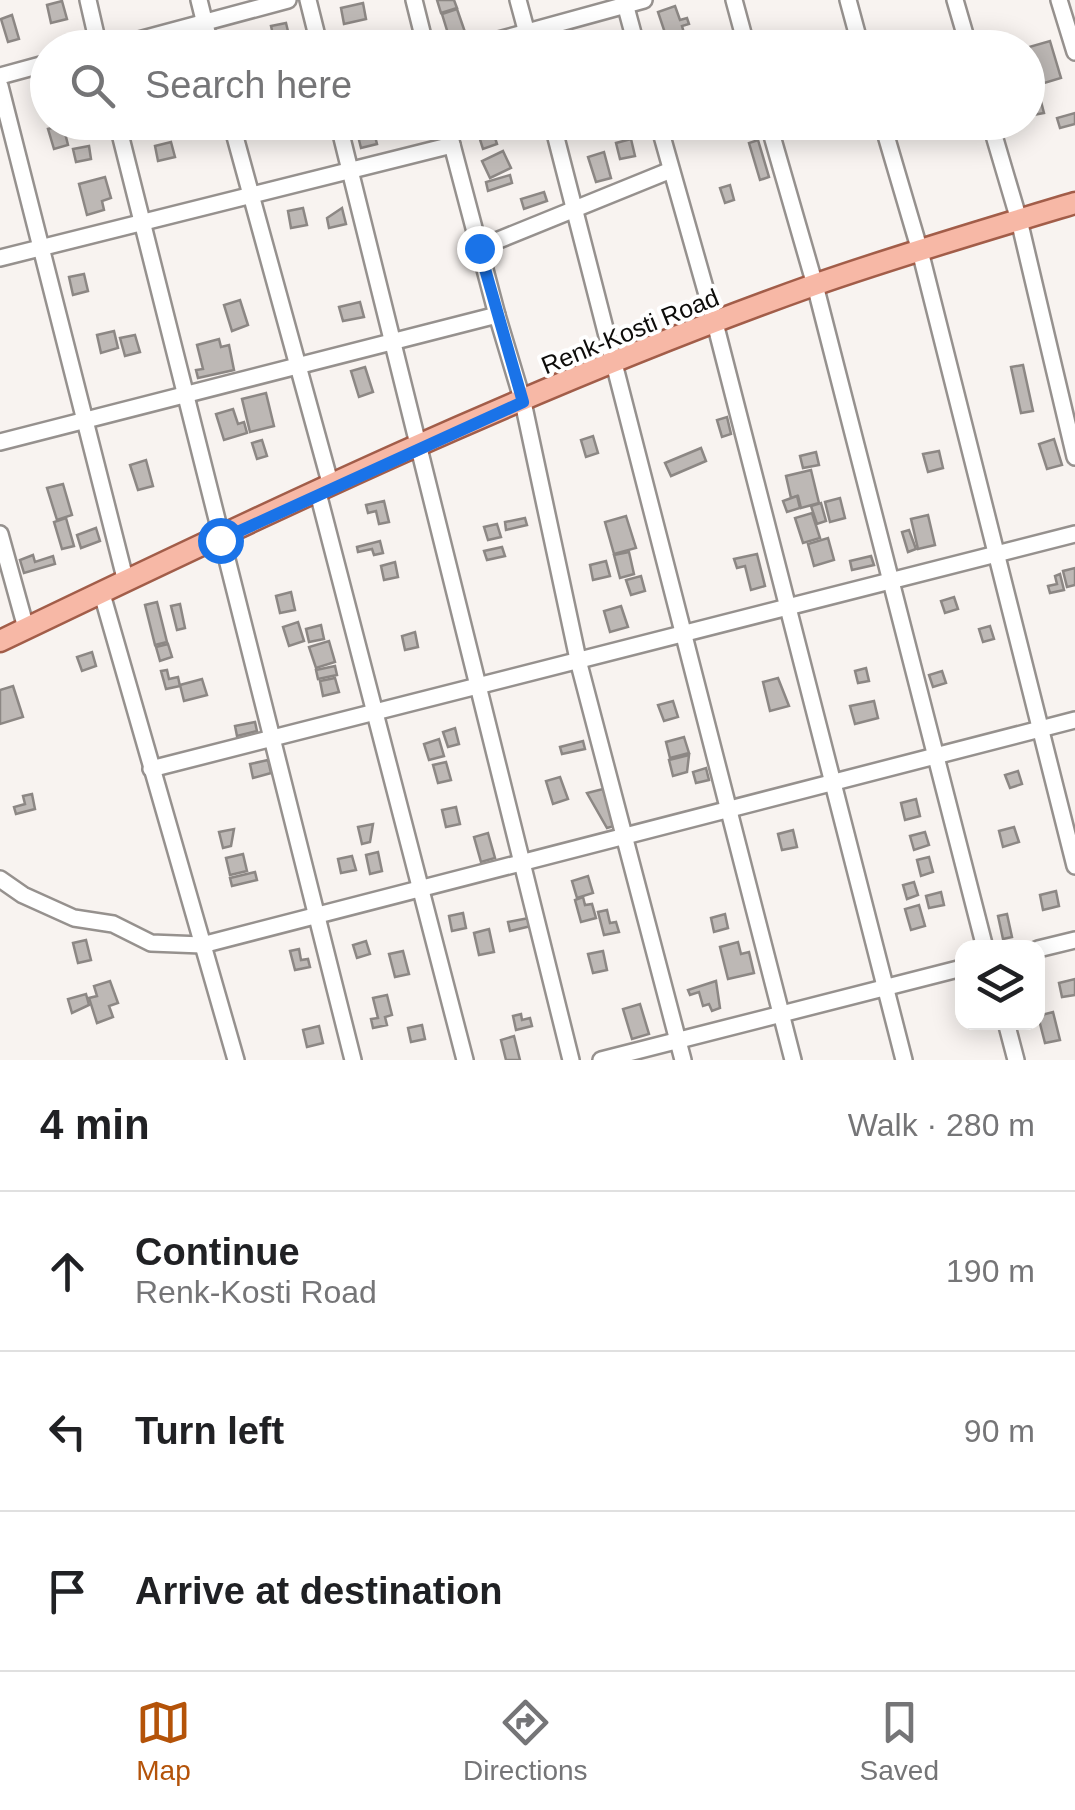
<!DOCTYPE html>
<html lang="en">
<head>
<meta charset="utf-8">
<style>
	body { margin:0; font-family:Helvetica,sans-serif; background:#f6f6f6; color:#202124 }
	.controls { position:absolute; right:30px; bottom:30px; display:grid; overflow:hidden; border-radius:20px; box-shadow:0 5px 25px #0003 }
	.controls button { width:90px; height:90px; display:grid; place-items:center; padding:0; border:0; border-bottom:2px solid #e0e0e0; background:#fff; color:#202124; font:50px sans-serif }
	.stop { position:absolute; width:30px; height:30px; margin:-22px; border:8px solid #1a73e8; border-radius:50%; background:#fff }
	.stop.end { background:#1a73e8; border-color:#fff; box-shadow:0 2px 10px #0008 }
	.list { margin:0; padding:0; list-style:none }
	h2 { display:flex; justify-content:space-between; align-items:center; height:130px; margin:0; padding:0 40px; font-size:42px }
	h2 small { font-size:32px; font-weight:400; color:#757577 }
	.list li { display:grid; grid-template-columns:65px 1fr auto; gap:30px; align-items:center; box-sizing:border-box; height:160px; padding:0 40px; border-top:2px solid #e0e0e0 }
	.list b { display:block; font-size:38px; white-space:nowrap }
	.list p { margin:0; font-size:32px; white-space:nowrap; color:#757577 }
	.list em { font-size:32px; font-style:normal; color:#757577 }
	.icon { flex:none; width:55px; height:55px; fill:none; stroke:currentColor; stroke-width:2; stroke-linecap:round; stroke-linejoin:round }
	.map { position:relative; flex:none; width:1075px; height:1060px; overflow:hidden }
	.search { position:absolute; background:#fff; box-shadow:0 5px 25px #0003; left:30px; right:30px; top:30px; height:110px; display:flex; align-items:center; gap:25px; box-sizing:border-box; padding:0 35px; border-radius:55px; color:#757577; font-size:38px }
	.sheet { height:610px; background:#fff }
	nav { display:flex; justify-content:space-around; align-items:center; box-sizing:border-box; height:140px; border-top:2px solid #e0e0e0; background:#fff; font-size:28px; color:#757577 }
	nav a { display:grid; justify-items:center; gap:5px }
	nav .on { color:#b45309 }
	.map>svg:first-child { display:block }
	.building { fill:#bdb8b5; stroke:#8c8784; stroke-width:2.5 }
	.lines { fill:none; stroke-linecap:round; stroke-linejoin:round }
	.minor-casing { stroke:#96918e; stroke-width:20 }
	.major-casing { stroke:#a25d49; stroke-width:25 }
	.minor { stroke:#fff; stroke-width:15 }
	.major { stroke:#f7b8a6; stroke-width:20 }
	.route { stroke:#1a73e8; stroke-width:12 }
	.labels { text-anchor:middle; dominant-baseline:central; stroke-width:8; stroke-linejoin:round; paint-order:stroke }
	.street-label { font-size:25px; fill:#0d0c0a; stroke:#fff }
</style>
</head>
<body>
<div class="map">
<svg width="1075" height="1060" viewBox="0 0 1075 1060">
	<rect width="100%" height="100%" fill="#f8f3f0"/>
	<g class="building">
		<polygon points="437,0 454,0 457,8 441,13"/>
		<polygon points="62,1 67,19 51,23 47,5"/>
		<polygon points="363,3 366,19 344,24 341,8"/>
		<polygon points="675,6 680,20 687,18 689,24 682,26 684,33 667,39 658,12"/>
		<polygon points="457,9 466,35 450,40 442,14"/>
		<polygon points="12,15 19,39 8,42 1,19"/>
		<polygon points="286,23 292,48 276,48 271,26"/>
		<polygon points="691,32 696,48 675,48 672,38"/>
		<polygon points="1050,41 1061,78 1041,84 1029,47"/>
		<polygon points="1037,86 1044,113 1033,115 1028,88"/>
		<polygon points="1075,113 1075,124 1060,128 1057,118"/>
		<polygon points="408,122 426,122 428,129 410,133"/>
		<polygon points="490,122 497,144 483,149 475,124"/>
		<polygon points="63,125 68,145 54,149 48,129"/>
		<polygon points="374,132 377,144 361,148 358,136"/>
		<polygon points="631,139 635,156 620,159 616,143"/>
		<polygon points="758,140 769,177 760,180 749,143"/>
		<polygon points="171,142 175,157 158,161 155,146"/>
		<polygon points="89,146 91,159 76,162 73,149"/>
		<polygon points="503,151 511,168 490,178 482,161"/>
		<polygon points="604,152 611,178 596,182 588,157"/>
		<polygon points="510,175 512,183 488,191 486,182"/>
		<polygon points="105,177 111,198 102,201 104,210 87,215 79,184"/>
		<polygon points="730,185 734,200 725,203 720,188"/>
		<polygon points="544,192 547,201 524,209 521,199"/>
		<polygon points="303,208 307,225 291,228 288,211"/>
		<polygon points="342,208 346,224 329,228 327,218"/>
		<polygon points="84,274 88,291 73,295 69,277"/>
		<polygon points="240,300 248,325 232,331 224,305"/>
		<polygon points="360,302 364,317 343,321 339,307"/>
		<polygon points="114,331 118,348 101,353 97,335"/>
		<polygon points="135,335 140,352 125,356 120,338"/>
		<polygon points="219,339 221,347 229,345 234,370 198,378 196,370 203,369 197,345"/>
		<polygon points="1023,365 1033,411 1021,413 1011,367"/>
		<polygon points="365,367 373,392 359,397 351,371"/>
		<polygon points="266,393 274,426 250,432 242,399"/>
		<polygon points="233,409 238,424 244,422 247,433 224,440 216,414"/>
		<polygon points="727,417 731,434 722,437 717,420"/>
		<polygon points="593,436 598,453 586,457 581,440"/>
		<polygon points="1054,439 1062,465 1047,469 1039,444"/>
		<polygon points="262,440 267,456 257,459 252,443"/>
		<polygon points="701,448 706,461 671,476 665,463"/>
		<polygon points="939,451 943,468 928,472 923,454"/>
		<polygon points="816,452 819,465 803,468 800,456"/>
		<polygon points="146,460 153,486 138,490 130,465"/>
		<polygon points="811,470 819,503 801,508 798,496 791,498 786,476"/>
		<polygon points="63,484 72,515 57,520 47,488"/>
		<polygon points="797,496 800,508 787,512 783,501"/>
		<polygon points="840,498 845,518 830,522 825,502"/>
		<polygon points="384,501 389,522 379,524 376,511 368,513 366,505"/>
		<polygon points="821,503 826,521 817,524 811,506"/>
		<polygon points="812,513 820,538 803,543 795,518"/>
		<polygon points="928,515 935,545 918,549 911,519"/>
		<polygon points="626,516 636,548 614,554 605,522"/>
		<polygon points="66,518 74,546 62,549 54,522"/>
		<polygon points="525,518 527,525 506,530 505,522"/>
		<polygon points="497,524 501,537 488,540 484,527"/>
		<polygon points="96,528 100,541 81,548 77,535"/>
		<polygon points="909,530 916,549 908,552 902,532"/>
		<polygon points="828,538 834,560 814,566 808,544"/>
		<polygon points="380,541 383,553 374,555 372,549 358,552 357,547"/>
		<polygon points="502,547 505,556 487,560 484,551"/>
		<polygon points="629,552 634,574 620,578 614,555"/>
		<polygon points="757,554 765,586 751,590 745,566 737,568 734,559"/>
		<polygon points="33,555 35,562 53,556 55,564 24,573 20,560"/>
		<polygon points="871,556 874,565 852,570 850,561"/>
		<polygon points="606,561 610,576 593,580 590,565"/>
		<polygon points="395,562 398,577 384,580 381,566"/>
		<polygon points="1075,568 1075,585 1067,587 1063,571"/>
		<polygon points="1060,574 1064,590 1050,593 1048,586 1057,584 1055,576"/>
		<polygon points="641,576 645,591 631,595 626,580"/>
		<polygon points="291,592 295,610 280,613 276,596"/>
		<polygon points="954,597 958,609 945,613 941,601"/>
		<polygon points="157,602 167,642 155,645 145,605"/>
		<polygon points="180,604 185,628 177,630 171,606"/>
		<polygon points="621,606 628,627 610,632 604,611"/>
		<polygon points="298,622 304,641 289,646 283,627"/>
		<polygon points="321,625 324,639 309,642 306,629"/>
		<polygon points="990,626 994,639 983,642 979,629"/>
		<polygon points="415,632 418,647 405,650 402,636"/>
		<polygon points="329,641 335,662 316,668 309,647"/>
		<polygon points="168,644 172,657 160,661 156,647"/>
		<polygon points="92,652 96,666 82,671 77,657"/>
		<polygon points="335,666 337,675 318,679 316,670"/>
		<polygon points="866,668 869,681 858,683 855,671"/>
		<polygon points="167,670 169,679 178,677 180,686 166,689 161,671"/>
		<polygon points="942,671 946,683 933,687 929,675"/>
		<polygon points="335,678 339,692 323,696 320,681"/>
		<polygon points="778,678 789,706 770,711 763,682"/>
		<polygon points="202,679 207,695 184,701 180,685"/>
		<polygon points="13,686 23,717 0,724 0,690"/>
		<polygon points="673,701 678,717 664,721 658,705"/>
		<polygon points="874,701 878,718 855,724 850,706"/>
		<polygon points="255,722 257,731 237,736 235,726"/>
		<polygon points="455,728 459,744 448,747 443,732"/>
		<polygon points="684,737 689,753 670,758 666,742"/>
		<polygon points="439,739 444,756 429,760 424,744"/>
		<polygon points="583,741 585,749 562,754 560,747"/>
		<polygon points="689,755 687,772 673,776 669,760"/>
		<polygon points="268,760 271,773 253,778 250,764"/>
		<polygon points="446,762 451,780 438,783 433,765"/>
		<polygon points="706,768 709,780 696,783 693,772"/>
		<polygon points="1018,771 1022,784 1010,788 1005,775"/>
		<polygon points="560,777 568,799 553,804 546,781"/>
		<polygon points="603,789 614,826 607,828 587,793"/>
		<polygon points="32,794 35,809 16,814 14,807 25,804 23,796"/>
		<polygon points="916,799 920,816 905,820 901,803"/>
		<polygon points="456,807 460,824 446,827 442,810"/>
		<polygon points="373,824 370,842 362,844 358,827"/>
		<polygon points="1014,827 1019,842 1003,847 999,831"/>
		<polygon points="234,829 231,846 223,848 219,832"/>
		<polygon points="793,830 797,847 782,850 778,834"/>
		<polygon points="925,832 929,845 914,850 910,836"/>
		<polygon points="488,833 495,858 481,862 474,837"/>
		<polygon points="378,852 382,871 370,874 366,855"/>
		<polygon points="243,854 247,871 230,875 226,858"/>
		<polygon points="352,856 356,870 341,873 338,859"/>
		<polygon points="929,857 933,872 921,876 917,860"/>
		<polygon points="255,872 257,880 232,886 230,878"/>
		<polygon points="588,876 593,893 577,898 572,881"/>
		<polygon points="914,882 918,895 907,899 903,885"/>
		<polygon points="1056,891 1059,906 1043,910 1040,895"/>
		<polygon points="941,892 944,905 929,908 926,896"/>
		<polygon points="583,897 585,905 592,904 596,918 581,922 575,900"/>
		<polygon points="919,905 925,926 911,930 905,909"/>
		<polygon points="607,910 610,923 616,922 619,932 604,935 598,912"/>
		<polygon points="463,913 466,928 452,931 449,916"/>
		<polygon points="725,914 728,928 714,932 711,918"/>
		<polygon points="1007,914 1012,937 1003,939 998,916"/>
		<polygon points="529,918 531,926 510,931 508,922"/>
		<polygon points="489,929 494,952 479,955 474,933"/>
		<polygon points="86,940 91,960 78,963 73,943"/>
		<polygon points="366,941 370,954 357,958 353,945"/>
		<polygon points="738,942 741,954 749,952 754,973 728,979 720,947"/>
		<polygon points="299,949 301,960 308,959 310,967 295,970 290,951"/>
		<polygon points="403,951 409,974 395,977 389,954"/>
		<polygon points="603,951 607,970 593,973 588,954"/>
		<polygon points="1075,979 1075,995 1062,997 1059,983"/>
		<polygon points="110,981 118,1003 109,1006 113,1017 97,1023 89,998 97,996 94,986"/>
		<polygon points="716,981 720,1008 712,1011 709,1004 703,1006 699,992 690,995 688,990"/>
		<polygon points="86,994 89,1005 72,1013 68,999"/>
		<polygon points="387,995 392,1015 385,1017 387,1025 373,1028 371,1019 378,1018 373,998"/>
		<polygon points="640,1004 649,1034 632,1039 623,1009"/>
		<polygon points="1053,1012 1060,1040 1045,1043 1038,1016"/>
		<polygon points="521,1014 522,1020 530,1018 532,1026 516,1030 513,1016"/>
		<polygon points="422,1025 425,1039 411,1042 408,1028"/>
		<polygon points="319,1026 323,1043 307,1047 303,1030"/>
		<polygon points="514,1036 520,1060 506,1060 501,1040"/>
	</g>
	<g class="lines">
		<defs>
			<g id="minor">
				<polyline points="88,0 99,48"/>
				<polyline points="199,0 211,48"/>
				<polyline points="308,0 320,48"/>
				<polyline points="414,0 426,48"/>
				<polyline points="518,0 531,48"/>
				<polyline points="624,0 637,48"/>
				<polyline points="734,0 747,48"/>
				<polyline points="848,0 861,48"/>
				<polyline points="955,0 969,48"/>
				<polyline points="1059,0 1075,52"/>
				<polyline points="109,48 288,0"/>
				<polyline points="469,48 644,0"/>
				<polyline points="0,76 48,63"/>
				<polyline points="0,86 126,582"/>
				<polyline points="117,122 353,1060"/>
				<polyline points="231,122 331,486"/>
				<polyline points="338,122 571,1060"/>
				<polyline points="446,122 497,315"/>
				<polyline points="552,122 793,1060"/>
				<polyline points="658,122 715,323 904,1060"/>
				<polyline points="768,122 815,285 985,948"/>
				<polyline points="882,122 920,251 1075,866"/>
				<polyline points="990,122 1019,220 1075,457"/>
				<polyline points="479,248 671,170"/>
				<polyline points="0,258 452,145"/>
				<polyline points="0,442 497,315 523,402 579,664 683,1060"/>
				<polyline points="318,493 465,1060"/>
				<polyline points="0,534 26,628"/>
				<polyline points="102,594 236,1060"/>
				<polyline points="151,769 1075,534"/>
				<polyline points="0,879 23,895 74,918 113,924 151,943 202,945 1075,720"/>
				<polyline points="1038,949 1075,940"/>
				<polyline points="1006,1022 1016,1060"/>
				<polyline points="601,1060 962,968"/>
			</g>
			<path id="major" d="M0,641C266,513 536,384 814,285C900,255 988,229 1075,203"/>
		</defs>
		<use href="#minor" class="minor-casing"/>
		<use href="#major" class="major-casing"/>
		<use href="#minor" class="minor"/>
		<use href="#major" class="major"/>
	</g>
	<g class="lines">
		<polyline class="route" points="220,540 523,402 479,248"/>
	</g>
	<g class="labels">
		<g class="street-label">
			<text transform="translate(630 331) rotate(-22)">Renk-Kosti Road</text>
		</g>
	</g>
</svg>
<div class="controls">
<button><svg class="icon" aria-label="layers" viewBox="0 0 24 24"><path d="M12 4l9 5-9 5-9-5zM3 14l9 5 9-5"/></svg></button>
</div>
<div class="stop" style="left:220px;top:540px"></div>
<div class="stop end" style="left:479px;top:248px"></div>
<div class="search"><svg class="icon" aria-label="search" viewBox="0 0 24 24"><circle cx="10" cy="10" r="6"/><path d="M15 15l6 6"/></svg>Search here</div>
</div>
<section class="sheet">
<h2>4 min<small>Walk · 280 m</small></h2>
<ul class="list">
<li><svg class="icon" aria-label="ahead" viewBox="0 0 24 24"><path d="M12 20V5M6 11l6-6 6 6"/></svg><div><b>Continue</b><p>Renk-Kosti Road</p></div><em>190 m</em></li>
<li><svg class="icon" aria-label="left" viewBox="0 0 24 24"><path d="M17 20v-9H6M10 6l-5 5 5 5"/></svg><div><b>Turn left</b></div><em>90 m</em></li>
<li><svg class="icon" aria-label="arrive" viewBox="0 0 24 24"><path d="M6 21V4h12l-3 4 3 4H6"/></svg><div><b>Arrive at destination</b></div></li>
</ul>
</section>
<nav>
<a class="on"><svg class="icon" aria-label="map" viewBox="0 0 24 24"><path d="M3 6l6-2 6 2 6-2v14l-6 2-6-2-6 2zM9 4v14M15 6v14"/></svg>Map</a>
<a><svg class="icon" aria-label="directions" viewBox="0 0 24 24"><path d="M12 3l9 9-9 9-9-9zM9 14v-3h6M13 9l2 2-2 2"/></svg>Directions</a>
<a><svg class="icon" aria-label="saved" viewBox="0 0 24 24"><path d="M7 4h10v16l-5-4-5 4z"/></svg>Saved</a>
</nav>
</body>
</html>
